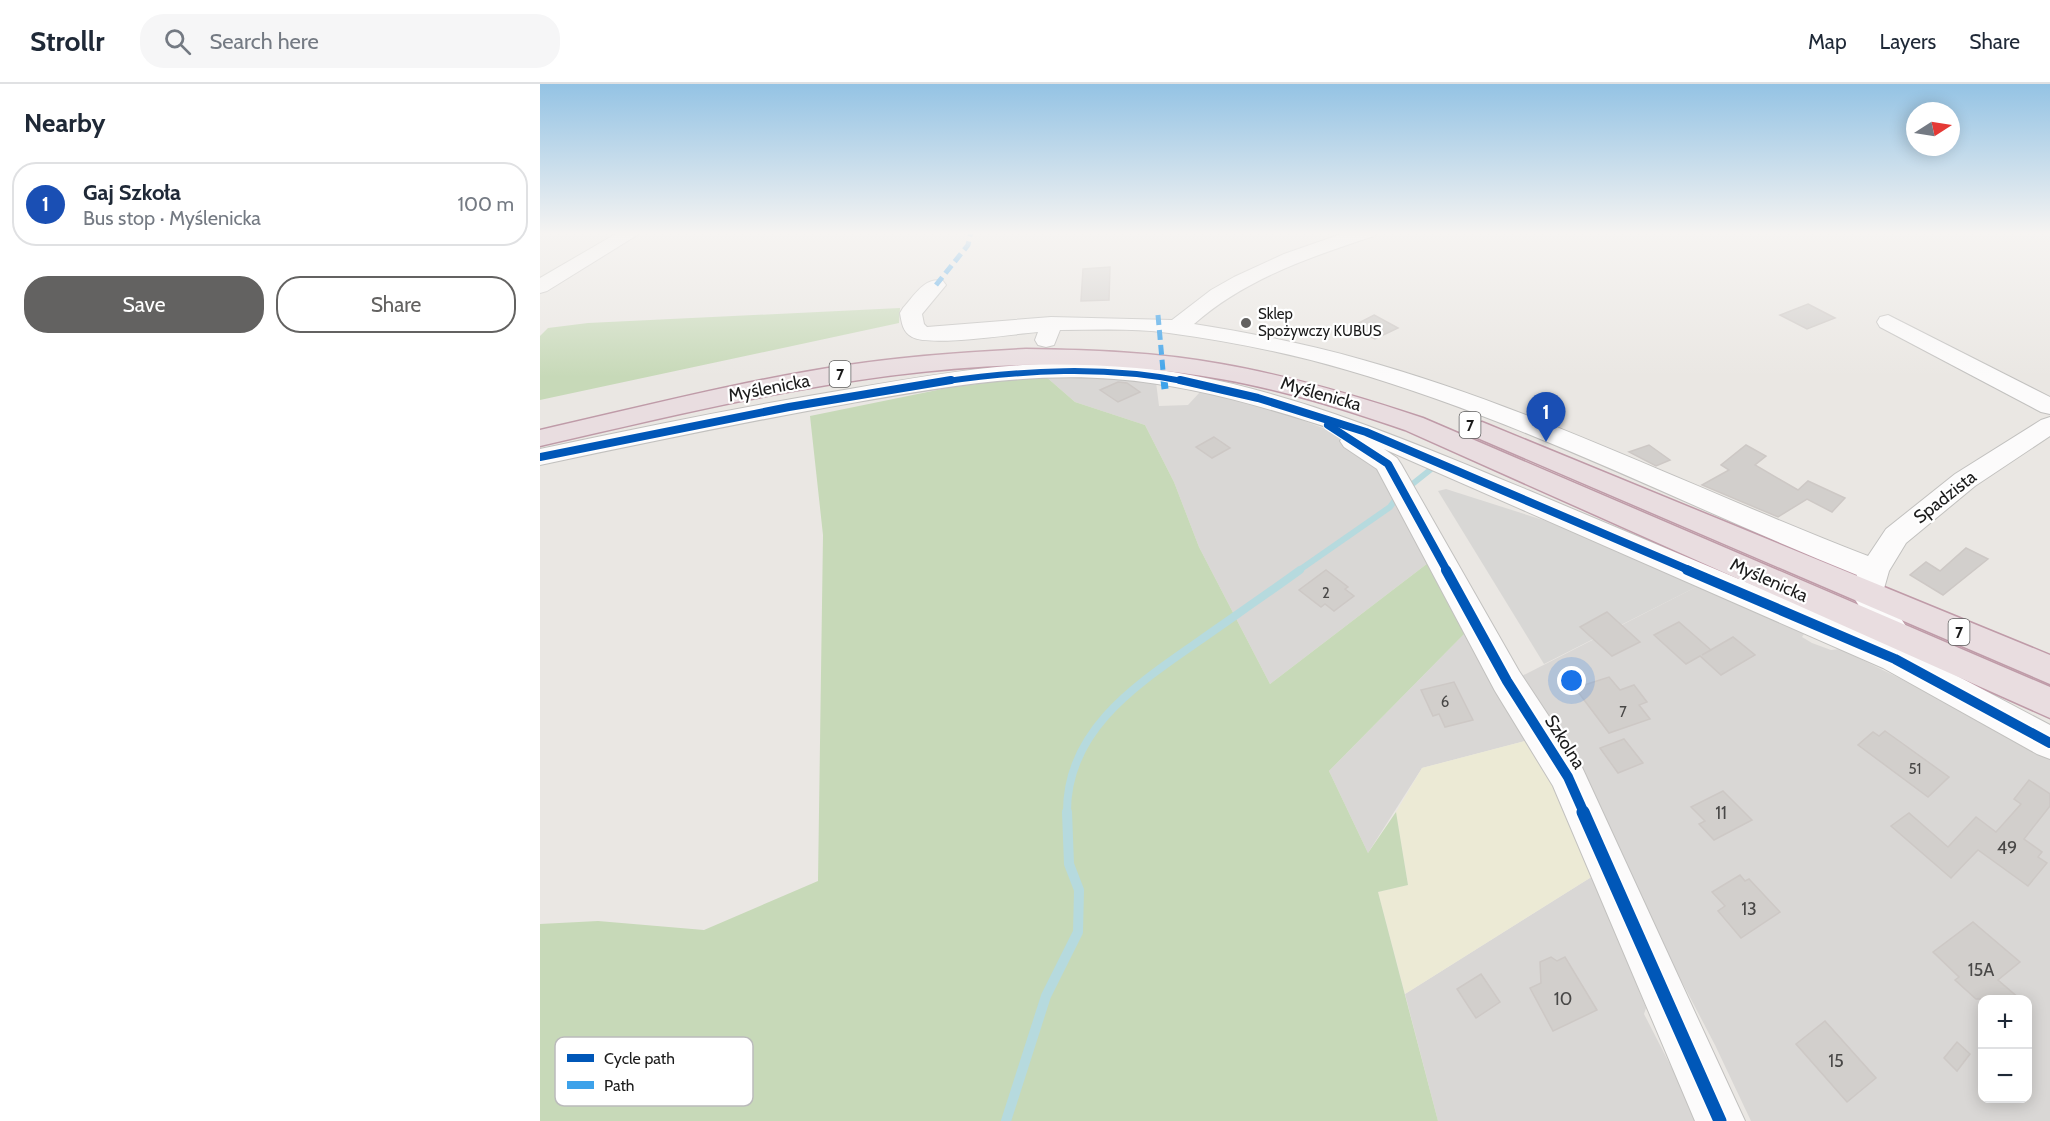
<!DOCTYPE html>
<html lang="en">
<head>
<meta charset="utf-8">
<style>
	body { margin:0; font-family:Cabin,sans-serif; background:#f6f6f7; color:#1f2937 }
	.controls { position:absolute; right:18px; bottom:18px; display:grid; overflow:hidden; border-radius:12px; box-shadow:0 3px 15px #0003 }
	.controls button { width:54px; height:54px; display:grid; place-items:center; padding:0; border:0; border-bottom:2px solid #e0e1e3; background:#fff; color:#1f2937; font:30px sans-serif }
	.compass { position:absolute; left:1366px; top:18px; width:54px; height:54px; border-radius:50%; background:#fff; box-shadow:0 3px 15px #0003; rotate:78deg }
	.you { position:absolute; left:1032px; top:597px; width:21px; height:21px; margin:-15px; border:4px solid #fff; border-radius:50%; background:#1a73e8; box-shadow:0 0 0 9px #1a73e833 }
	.badge { display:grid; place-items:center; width:39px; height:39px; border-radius:50%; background:#636261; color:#fff; font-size:20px; font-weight:700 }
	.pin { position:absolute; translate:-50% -50px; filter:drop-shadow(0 2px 3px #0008) }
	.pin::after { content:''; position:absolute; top:32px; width:21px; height:18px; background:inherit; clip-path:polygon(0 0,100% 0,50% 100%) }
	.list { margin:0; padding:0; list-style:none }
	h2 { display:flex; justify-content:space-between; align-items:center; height:78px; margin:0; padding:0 24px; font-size:26px }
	h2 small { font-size:20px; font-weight:400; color:#747a83 }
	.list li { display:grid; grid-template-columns:39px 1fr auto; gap:18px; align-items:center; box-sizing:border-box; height:84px; margin:0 12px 12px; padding:0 12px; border:2px solid #e0e1e3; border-radius:24px }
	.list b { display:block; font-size:22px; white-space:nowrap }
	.list p { margin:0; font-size:20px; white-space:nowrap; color:#747a83 }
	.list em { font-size:20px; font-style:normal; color:#747a83 }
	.actions { display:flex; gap:12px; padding:18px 24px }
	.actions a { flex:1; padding:14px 0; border:2px solid #636261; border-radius:24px; text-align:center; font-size:21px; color:#636261 }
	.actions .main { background:#636261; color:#fff }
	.icon { flex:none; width:33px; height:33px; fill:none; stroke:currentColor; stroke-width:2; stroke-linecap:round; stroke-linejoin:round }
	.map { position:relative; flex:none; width:1510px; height:1037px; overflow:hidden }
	header { display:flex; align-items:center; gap:36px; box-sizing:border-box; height:84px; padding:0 30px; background:#fff; border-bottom:2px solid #e0e1e3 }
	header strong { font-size:28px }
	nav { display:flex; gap:33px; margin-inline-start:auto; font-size:21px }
	.search { width:420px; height:54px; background:#f6f6f7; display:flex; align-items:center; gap:15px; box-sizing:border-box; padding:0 21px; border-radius:24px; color:#747a83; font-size:22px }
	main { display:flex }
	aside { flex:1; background:#fff }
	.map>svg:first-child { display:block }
	.residential { fill:#d9d7d5; fill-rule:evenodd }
	.farmland { fill:#ecead5 }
	.forest { fill:#c7d9b8 }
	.parking { fill:#d8d7d5 }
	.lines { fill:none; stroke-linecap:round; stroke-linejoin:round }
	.stream-far2 { stroke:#b6dade; stroke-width:6 }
	.stream-far1 { stroke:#b6dade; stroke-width:8 }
	.stream { stroke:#b6dade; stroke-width:10 }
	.building { fill:#d2cfcc; stroke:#cdc8c5; stroke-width:1.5 }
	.minor-casing { stroke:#c2c1bf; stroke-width:2 }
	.highway-casing { stroke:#bf9ba8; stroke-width:3 }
	.minor { fill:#fcfbfb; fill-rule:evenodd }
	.highway { fill:#e9dde0; fill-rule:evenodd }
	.quiet-far1 { stroke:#3da2ea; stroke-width:5; stroke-dasharray:10 5; stroke-linecap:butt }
	.quiet { stroke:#3da2ea; stroke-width:7; stroke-dasharray:13 7; stroke-linecap:butt }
	.cycleway-far3-casing { stroke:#fff; stroke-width:8 }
	.cycleway-far2-casing { stroke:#fff; stroke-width:10 }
	.cycleway-far1-casing { stroke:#fff; stroke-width:14 }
	.cycleway-casing { stroke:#fff; stroke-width:16 }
	.cycleway-far3 { stroke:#0057b8; stroke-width:6 }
	.cycleway-far2 { stroke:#0057b8; stroke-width:8 }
	.cycleway-far1 { stroke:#0057b8; stroke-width:10 }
	.cycleway { stroke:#0057b8; stroke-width:13 }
	.poi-dot { fill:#636261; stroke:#fff; stroke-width:2 }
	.labels { text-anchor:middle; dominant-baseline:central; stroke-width:4.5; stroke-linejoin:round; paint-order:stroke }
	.far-poi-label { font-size:15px; fill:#1b1b1b; stroke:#fff; text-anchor:start }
	.number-label { font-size:15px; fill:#494847 }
	.shield { fill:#fff; stroke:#5f5f5f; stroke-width:1.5 }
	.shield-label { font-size:16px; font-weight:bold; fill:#1b1b1b }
	.street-label { font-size:18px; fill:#1b1b1b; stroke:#fff }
	.near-number-label { font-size:18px; fill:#494847 }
	.key { fill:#fff; stroke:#bbb; stroke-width:1.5 }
	.key-label { font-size:16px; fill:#1b1b1b }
</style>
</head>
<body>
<header>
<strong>Strollr</strong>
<div class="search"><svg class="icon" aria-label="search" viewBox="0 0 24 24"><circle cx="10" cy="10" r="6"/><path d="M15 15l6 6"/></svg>Search here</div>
<nav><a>Map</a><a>Layers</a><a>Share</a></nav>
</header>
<main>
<aside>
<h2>Nearby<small></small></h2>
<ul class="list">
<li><span class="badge" style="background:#1a4fb4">1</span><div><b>Gaj Szkoła</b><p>Bus stop · Myślenicka</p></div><em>100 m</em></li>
</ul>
<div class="actions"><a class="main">Save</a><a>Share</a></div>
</aside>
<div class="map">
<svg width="1510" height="1037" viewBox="0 0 1510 1037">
	<rect width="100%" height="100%" fill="#eae7e3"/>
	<g class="residential">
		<polygon points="504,291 590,293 616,298 619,322 648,321 660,308 715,319 783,344 835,374 888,479 730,600 659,463 634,398 605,341 535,318"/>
		<path d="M1158,502L1264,550L1262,553L1272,559L1291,566L1300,565L1510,668V1037H1211L1175,961L1096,810L974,596ZM1442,916H1488V1014H1442Z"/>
		<polygon points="930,544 989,656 882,684 828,769 789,687"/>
		<polygon points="1053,792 1106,924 1104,930 1159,1037 898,1037 865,910"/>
	</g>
	<polygon class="farmland" points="989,656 1017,702 1053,792 865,910 838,808 868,801 856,728 882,684"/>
	<g class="forest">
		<polygon points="360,224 359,239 0,316 0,252 8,244 48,239"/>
		<polygon points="504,291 535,318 605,341 634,398 659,463 730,600 888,479 930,544 789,687 828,769 856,728 868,801 838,808 898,1037 0,1037 0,840 58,837 164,846 278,797 283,451 270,332 407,304"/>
	</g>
	<polygon class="parking" points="906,405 1022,442 1158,502 1004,580 898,407"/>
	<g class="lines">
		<g class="stream-far2">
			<polyline points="870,402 895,382"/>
			<polyline points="758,487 850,423 858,412"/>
		</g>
		<path class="stream-far1" d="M527,729C526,645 599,599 659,557C693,533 727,510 760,486"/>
		<polyline class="stream" points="466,1037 506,912 538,848 539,806 529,780 527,728"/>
	</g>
	<g class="building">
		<polygon points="570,183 569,216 541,217 543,185"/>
		<polygon points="1268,220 1295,234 1267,245 1240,231"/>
		<polygon points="834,231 858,244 835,255 811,243"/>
		<polygon points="578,298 587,299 600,308 578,318 560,306"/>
		<polygon points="674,353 690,364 672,374 656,363"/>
		<polygon points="1109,361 1130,376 1116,382 1089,368"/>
		<polygon points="1206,361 1226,372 1215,381 1258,406 1268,397 1305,414 1292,428 1267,415 1238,433 1162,401 1189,386 1181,381"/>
		<polygon points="1426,464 1448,475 1403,511 1370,491 1386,478 1400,487"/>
		<polygon points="786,486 808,503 805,505 814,512 794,527 785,520 781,523 759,506"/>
		<polygon points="1067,528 1100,558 1072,572 1040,543"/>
		<polygon points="1139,538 1171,566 1162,571 1193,553 1215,571 1181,591 1160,572 1146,580 1114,551"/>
		<polygon points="1069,593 1080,606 1094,601 1107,618 1099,621 1110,635 1069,649 1035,604"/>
		<polygon points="914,598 933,636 905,643 899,630 893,632 881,606"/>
		<polygon points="1345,647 1366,662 1409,693 1388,713 1318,661 1333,648 1339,652"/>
		<polygon points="1084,655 1103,679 1078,689 1060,664"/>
		<polygon points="1489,696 1510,710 1510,722 1484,755 1502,768 1498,773 1507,779 1488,802 1438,766 1411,794 1351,742 1369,729 1408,763 1436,733 1456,748 1481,720 1474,715"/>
		<polygon points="1183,707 1212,736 1174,756 1159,740 1165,737 1151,723"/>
		<polygon points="1200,791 1205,797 1209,795 1240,828 1201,854 1178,827 1185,822 1172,808"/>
		<polygon points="1433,838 1480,878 1458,896 1480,915 1436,915 1415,896 1419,893 1393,868"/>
		<polygon points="1011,873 1017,877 1025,873 1057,926 1013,947 990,904 1001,899 1000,878"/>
		<polygon points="941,890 960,918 936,934 917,905"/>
		<polygon points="1285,937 1336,994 1307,1018 1256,960"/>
		<polygon points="1417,958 1430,970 1417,987 1404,974"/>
	</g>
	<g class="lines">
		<defs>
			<g id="minor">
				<polygon points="79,148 102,148 7,207 0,209 0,194"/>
				<path d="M807,148H836L834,152C770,173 705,195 654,240C711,249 767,260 823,276C995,324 1161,408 1328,472L1346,445L1415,390L1501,336L1510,333V352L1435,402L1366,459L1349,487L1343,508L1372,551V568L1510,641V675L1497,670L1343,584L844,365L857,374L861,380L979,587L1041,681L1205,1037H1155L1013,702L955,607L837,385L804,363L800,357L804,351L808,350C732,325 654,301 574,295C487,288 398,304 312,319C208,337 104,359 0,381V365C103,343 206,322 310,305C397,290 487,274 575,281C721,292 857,352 990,407C1106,456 1223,505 1339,554L1311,509L1317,491C1148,423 983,337 807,286C749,269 689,257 629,249C593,244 556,246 520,246L514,261L506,263L498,261L495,256L498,248C473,250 390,263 372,253C362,247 362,239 360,229L363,224C374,212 385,192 403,197L406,201L382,230L384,240L387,243L511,233L632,236L671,206L694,193L744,170Z"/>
				<polygon points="1348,231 1510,313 1510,330 1501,328 1340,243 1337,238 1340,233"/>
			</g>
			<g id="highway">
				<path d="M486,265C551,266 617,268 681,280C750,292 817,312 883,334L1510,603V634L865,346C804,325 744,306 681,295C448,253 226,310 0,362V346C102,323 205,296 308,281C367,272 426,268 486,265Z"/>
				<polygon points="942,338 1510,571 1510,600 933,352 929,346 933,340"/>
			</g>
		</defs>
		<use href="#minor" class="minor-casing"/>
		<use href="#highway" class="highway-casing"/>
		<use href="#minor" class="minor"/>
		<use href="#highway" class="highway"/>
		<g class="quiet-far1">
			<polyline points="396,201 428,161 431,148"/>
			<polyline points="618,231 624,298"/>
		</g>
		<polyline class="quiet" points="624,296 625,305"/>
		<defs>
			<path id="cycleway-far3" d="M400,298C483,286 565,281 648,298"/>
			<g id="cycleway-far2">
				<polyline points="640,296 718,314 826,348 1151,487"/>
				<polyline points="788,341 848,380 907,487"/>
				<polyline points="0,373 249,323 411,296"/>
			</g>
			<g id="cycleway-far1">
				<polyline points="906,486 967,597 1028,693 1044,729"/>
				<polyline points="1147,486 1355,575 1510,659"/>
			</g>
			<polyline id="cycleway" points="1043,728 1180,1037"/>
		</defs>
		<use href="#cycleway-far3" class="cycleway-far3-casing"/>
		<use href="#cycleway-far2" class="cycleway-far2-casing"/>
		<use href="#cycleway-far1" class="cycleway-far1-casing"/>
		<use href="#cycleway" class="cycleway-casing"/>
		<use href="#cycleway-far3" class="cycleway-far3"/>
		<use href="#cycleway-far2" class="cycleway-far2"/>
		<use href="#cycleway-far1" class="cycleway-far1"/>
		<use href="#cycleway" class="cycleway"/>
	</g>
	<linearGradient id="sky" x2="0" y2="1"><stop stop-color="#94c3e4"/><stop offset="0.51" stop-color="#f6f4f2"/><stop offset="1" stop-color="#f6f4f2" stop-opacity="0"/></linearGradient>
	<rect width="1510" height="293" fill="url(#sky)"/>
	<circle class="poi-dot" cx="706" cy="239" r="6"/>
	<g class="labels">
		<g class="far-poi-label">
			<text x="718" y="230">Sklep<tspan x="718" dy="17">Spożywczy KUBUS</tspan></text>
		</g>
		<g class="number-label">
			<text x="786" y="509">2</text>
			<text x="905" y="618">6</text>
			<text x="1083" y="628">7</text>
			<text x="1375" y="685">51</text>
		</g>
		<g class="shield">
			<rect x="289.5" y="277" width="21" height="26" rx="4.5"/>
			<rect x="919.5" y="328" width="21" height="26" rx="4.5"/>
			<rect x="1408.5" y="535" width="21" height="26" rx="4.5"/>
		</g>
		<g class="shield-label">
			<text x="300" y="290">7</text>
			<text x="930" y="341">7</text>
			<text x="1419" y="548">7</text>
		</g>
		<g class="street-label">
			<text transform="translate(229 304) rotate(-11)">Myślenicka</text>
			<text transform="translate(781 310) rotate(16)">Myślenicka</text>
			<text transform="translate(1405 413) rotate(-38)">Spadzista</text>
			<text transform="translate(1229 496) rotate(24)">Myślenicka</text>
			<text transform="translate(1025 658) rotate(58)">Szkolna</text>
		</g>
		<g class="near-number-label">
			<text x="1181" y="729">11</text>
			<text x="1467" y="764">49</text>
			<text x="1209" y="825">13</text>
			<text x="1441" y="886">15A</text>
			<text x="1023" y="915">10</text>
			<text x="1296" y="977">15</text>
		</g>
	</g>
	<rect x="15" y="953" width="198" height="69" rx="9" class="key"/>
	<rect x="27" y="970" width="27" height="8" fill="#0057b8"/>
	<rect x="27" y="997" width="27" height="8" fill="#3da2ea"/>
	<g class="key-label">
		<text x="64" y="980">Cycle path</text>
		<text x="64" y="1007">Path</text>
	</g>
</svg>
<div class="controls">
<button>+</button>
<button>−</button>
</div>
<svg class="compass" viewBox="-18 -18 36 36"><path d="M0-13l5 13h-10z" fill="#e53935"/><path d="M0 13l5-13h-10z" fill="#747a83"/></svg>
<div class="you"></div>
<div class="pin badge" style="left:1006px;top:358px;background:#1a4fb4">1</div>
</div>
</main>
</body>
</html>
